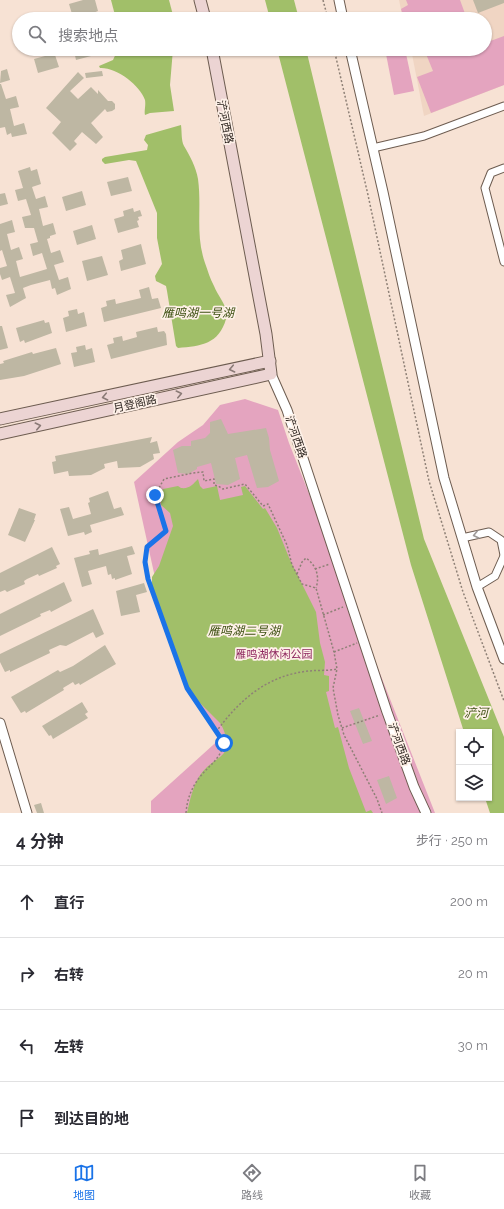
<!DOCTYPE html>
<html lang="zh">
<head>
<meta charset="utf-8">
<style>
	body { margin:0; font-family:Raleway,"Noto Sans SC",sans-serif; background:#f2f2f3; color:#2b2b33 }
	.controls { position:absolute; right:12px; bottom:12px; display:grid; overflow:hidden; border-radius:0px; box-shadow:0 1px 3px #0004 }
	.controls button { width:36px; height:36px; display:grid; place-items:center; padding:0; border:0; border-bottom:1px solid #e1e1e2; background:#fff; color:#2b2b33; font:20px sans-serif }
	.stop { position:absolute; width:12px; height:12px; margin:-9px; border:3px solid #1a73e8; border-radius:50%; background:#fff }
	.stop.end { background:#1a73e8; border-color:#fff; box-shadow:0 1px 4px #0008 }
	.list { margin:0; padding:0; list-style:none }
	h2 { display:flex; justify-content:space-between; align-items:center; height:52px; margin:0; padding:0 16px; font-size:17px }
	h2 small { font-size:13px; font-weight:400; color:#7c7c81 }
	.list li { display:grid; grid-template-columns:26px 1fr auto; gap:12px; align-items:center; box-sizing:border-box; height:72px; padding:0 16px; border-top:1px solid #e1e1e2 }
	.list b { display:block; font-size:15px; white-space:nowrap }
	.list em { font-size:13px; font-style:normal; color:#7c7c81 }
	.icon { flex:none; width:22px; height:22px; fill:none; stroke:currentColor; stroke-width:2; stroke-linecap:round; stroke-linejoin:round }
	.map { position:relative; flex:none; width:504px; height:813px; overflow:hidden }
	.search { position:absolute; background:#fff; box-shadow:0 1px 3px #0004; left:12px; right:12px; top:12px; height:44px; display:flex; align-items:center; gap:10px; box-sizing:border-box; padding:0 14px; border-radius:22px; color:#7c7c81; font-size:15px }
	.sheet { height:340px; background:#fff }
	nav { display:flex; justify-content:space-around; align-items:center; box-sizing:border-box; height:56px; border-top:1px solid #e1e1e2; background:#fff; font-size:11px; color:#7c7c81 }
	nav a { display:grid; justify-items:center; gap:2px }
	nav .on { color:#1a73e8 }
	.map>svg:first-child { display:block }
	.built { fill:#f0d5c3 }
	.green { fill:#e4a4bf }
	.water { fill:#a1bf69 }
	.building { fill:#beb7a3 }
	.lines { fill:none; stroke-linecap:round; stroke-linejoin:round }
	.minor-casing { stroke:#6d5c50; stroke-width:9 }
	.tertiary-casing { stroke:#6d5c50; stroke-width:11 }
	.secondary-casing { stroke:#6d5c50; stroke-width:13 }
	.path { stroke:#8e8076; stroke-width:1.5; stroke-dasharray:2 2; stroke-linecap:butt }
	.minor { stroke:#fff; stroke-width:7 }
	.tertiary { stroke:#fff; stroke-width:9 }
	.secondary { stroke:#ecd4d3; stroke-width:11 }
	.oneway { stroke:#8a7a76 }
	.oneway2 { stroke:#9e9a98 }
	.route { stroke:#1a73e8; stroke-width:5 }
	.labels { text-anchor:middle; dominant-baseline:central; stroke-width:3.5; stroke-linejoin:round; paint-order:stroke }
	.street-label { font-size:11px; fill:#271f1a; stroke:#fef1e8 }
	.park-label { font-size:11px; fill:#8d255d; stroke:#fef1e8 }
	.water-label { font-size:12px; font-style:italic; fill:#3c4f10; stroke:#fef1e8 }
</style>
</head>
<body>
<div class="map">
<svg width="504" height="813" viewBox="0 0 504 813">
	<rect width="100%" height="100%" fill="#f7e2d4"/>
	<polygon class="built" points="399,0 504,0 504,85 424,116 411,49 485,49 485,19 403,19"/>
	<g class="green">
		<polygon points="406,0 460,0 467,19 404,19 401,9 408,5"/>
		<polygon points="504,36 504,85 431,113 417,77 433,71 424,49 485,49 485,43"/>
		<polygon points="385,49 405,49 414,91 394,95"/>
		<polygon points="245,399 278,410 289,443 435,813 151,813 151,801 223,736 192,698 156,582 134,482 178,442 203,425 220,405"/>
	</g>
	<g class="water">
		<polygon points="111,0 169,0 174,19 116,19"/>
		<polygon points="265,0 294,0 299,19 270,19"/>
		<path d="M118,49H173L170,85L174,111L150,113L145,115C144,111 146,105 145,100C140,85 116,67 100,68L99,66L113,60Z"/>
		<polygon points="277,49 306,49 424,539 504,737 504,813 490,813 485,798 489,798 489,732 464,732 411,565"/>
		<path d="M181,125C182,132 181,140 184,146C190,156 196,167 198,179C202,209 195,234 205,263C208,271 210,279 214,286C218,297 229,306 226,319C219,344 201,346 178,348L176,346L167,291L166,286L156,281L155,276L162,264L157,238V213L136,161L129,160L105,164L102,161V159L105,157L147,150L148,145L144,140L146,135Z"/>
		<path d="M198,479L200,486L203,489L217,486L220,500L243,495L241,487L245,486L263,509L265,508L277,528L290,560L316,612L320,643L325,662L324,675L329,676V691L326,692L335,728L338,727L349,768L366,812L371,810L373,813H187C191,796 194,779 207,767C212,762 219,759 224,753C228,743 226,732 220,723L191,694L173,651L152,592V577L159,566L173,526L170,513L161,505L160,495L163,489L178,486L181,488C190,489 193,484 198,479Z"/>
	</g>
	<g class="building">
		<polygon points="83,0 95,0 98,11 93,13 94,18 59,19 59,18 72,14 69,4"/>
		<polygon points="473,0 504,0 504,3 478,13"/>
		<polygon points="43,49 53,49 59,67 38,73 34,59 45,56"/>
		<polygon points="81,49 110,49 110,51 76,60 74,51"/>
		<polygon points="7,69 10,80 0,83 1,71"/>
		<polygon points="102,71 103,76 86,78 85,73"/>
		<polygon points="78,72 84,78 70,91 78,99 91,87 98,94 98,90 108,101 112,101 115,104 115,109 112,111 107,112 105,109 91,123 103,137 96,144 82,132 74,141 77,144 70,151 52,133 61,122 46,108"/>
		<polygon points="0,84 1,84 6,99 16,96 19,107 10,109 14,126 24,123 27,134 12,137 11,133 7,135 5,127 0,128"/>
		<polygon points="30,167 31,171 37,169 41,184 32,187 36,199 45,196 48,207 39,209 43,226 53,223 56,234 50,236 50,238 47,239 51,253 60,250 64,262 54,265 59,280 68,277 71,289 57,295 55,288 52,289 50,280 31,285 23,288 26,298 10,307 6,295 15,293 10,277 2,280 0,274 0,268 7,266 2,250 0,251 0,224 12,220 15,232 7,234 11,250 19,247 23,259 16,261 20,277 47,269 42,253 33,256 30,244 38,242 34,228 25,228 22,217 31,215 26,199 18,201 15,190 23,188 18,171"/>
		<polygon points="128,177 132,191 111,196 107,182"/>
		<polygon points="82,191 86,205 66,211 62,197"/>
		<polygon points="5,193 8,204 0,206 0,194"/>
		<polygon points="133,208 134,212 140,210 142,216 138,217 139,220 137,221 139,227 118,233 114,219 124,216 123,211"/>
		<polygon points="92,225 96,239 77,245 73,231"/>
		<polygon points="141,244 146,264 121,271 119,261 123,259 121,250"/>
		<polygon points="102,256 108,275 87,281 82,261"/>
		<polygon points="149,287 152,299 158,298 161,308 104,322 101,308 107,306 106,301 115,299 116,304 141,298 139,290"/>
		<polygon points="77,309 78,314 84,312 87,326 66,332 63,318 69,316 68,311"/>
		<polygon points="44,320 45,323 49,322 52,333 25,343 24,340 20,342 16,328"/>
		<polygon points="0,326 2,326 8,348 0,350"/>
		<polygon points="157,327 158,332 164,331 166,334 167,345 111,359 107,345 114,343 113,338 122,336 123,341 137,337 136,332"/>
		<polygon points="85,345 86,350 92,348 95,362 74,367 71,353 77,352 76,347"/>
		<polygon points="56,348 61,364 24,376 0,380 0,364 4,363 3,361 32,352 33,354"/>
		<polygon points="221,419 228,434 266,428 269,438 270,450 279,481 268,487 257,488 247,455 235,458 240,479 228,485 216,484 211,463 197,467 197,469 188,474 178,473 173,450 182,446 191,446 191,441 205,438 210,433 210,422"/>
		<polygon points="152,437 150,443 157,441 160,453 153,454 154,459 140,467 118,468 117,461 104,464 105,468 91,475 69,476 68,471 54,474 52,462 56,461 55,456"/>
		<polygon points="108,491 114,509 121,507 124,515 90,525 92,532 85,535 84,532 68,536 60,509 69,507 73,519 91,514 88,503 90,502 89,498"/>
		<polygon points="19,508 36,514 34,520 35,520 25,542 8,535"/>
		<polygon points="132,546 135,554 127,556 132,574 115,580 115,578 112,579 111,574 108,575 106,566 88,571 92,584 82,587 74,558 90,554 89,551 98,549 99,555"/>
		<polygon points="52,547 60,564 56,566 57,568 39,576 38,574 27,579 24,581 25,584 7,592 5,590 0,592 0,573"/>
		<polygon points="64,582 72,601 51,612 50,610 40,614 41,616 0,636 0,614"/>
		<polygon points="144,583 147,592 136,595 140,612 121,616 116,591"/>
		<polygon points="93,609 104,634 96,638 93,632 66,646 60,645 49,650 50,653 10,672 10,670 5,672 0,662 0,654"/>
		<polygon points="105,645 116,664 80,685 79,683 75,685 73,682 63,688 64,690 26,713 25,711 21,713 11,697 58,670 60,672 73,666"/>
		<polygon points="82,702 88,712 85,714 88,718 53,739 51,735 49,736 42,726"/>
		<polygon points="359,708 372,741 363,744 350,711"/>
		<polygon points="389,776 397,798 386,804 377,780"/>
		<polygon points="41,803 44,813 37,813 34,805"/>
	</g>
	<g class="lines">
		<defs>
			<g id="minor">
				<polyline points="373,148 424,136 504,106"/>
				<polyline points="504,168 491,173 485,188 504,262"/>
				<polyline points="462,538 489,532 501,540 504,555"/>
				<polyline points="477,587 495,576 504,556"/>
			</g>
			<g id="tertiary">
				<polyline points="339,0 343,19"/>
				<polyline points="350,49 383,192 444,478 477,587 504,659"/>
				<polyline points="271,374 287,410 387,712 414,787 426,813"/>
				<polyline points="0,723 27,813"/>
			</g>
			<g id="secondary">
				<polyline points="200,0 205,19"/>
				<polyline points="0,419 270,361"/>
				<polyline points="0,434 271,374 266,334 212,49"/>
			</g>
		</defs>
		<use href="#minor" class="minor-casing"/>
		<use href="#tertiary" class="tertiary-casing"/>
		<use href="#secondary" class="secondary-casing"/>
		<g class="path">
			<polyline points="323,0 328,19"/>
			<polyline points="334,49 368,195 429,481 463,592 504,701"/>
			<polyline points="315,569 330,564"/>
			<path d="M297,574L302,562L306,558C316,565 320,576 316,588"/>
			<polyline points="323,615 343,607"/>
			<polyline points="334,652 357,643"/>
			<polyline points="342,728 380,715"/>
			<path d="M216,732C240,699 268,675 309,671C318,670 328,671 337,669"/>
			<path d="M186,813C187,801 190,791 197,781C206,767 221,760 224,743L187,688L147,579L145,562L147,547L167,531L155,495L164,479L193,473L203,472L204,481L214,479V485L218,486L223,489L245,484L263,506L268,504L287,545L292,565L302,584L316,588L334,652L337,669L333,688L338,715L344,735L377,799L382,813"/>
		</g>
		<use href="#minor" class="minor"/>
		<use href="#tertiary" class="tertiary"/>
		<use href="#secondary" class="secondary"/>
	</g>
	<defs><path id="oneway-chevron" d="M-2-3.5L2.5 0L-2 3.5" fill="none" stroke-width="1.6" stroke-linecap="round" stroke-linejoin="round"/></defs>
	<g class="oneway">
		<use href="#oneway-chevron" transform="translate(232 369) rotate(168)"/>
		<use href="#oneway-chevron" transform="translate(179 394) rotate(-13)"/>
		<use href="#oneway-chevron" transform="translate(105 397) rotate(168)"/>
		<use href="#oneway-chevron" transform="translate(38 426) rotate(-13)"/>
	</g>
	<use class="oneway2" href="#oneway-chevron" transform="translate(476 535) rotate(167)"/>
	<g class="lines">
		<polyline class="route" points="155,495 166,531 147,547 145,562 148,579 187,688 224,743"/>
	</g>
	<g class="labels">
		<g class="street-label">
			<text transform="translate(225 122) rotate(79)">浐河西路</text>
			<text transform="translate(135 404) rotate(-13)">月登阁路</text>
			<text transform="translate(296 437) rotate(71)">浐河西路</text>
			<text transform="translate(399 744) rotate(70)">浐河西路</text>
		</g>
		<g class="park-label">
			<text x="274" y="654">雁鸣湖休闲公园</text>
		</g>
		<g class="water-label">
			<text x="198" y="313">雁鸣湖一号湖</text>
			<text x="244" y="631">雁鸣湖二号湖</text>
			<text x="476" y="713">浐河</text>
		</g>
	</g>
</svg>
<div class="controls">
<button><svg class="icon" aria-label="locate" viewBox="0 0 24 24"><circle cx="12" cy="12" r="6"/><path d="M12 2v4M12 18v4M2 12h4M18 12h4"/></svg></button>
<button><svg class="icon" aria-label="layers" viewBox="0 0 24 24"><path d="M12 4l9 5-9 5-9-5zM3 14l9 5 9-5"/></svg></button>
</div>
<div class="stop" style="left:224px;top:743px"></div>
<div class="stop end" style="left:155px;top:495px"></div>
<div class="search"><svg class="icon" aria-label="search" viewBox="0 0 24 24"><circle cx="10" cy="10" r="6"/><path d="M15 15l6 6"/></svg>搜索地点</div>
</div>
<section class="sheet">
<h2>4 分钟<small>步行 · 250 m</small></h2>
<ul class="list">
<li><svg class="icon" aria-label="ahead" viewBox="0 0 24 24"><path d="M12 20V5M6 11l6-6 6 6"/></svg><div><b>直行</b></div><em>200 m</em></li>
<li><svg class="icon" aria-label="right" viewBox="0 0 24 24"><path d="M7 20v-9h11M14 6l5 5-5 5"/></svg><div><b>右转</b></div><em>20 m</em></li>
<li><svg class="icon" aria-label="left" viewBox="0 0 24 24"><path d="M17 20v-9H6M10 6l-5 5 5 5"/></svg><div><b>左转</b></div><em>30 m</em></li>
<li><svg class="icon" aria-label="arrive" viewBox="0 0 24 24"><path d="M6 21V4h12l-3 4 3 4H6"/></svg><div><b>到达目的地</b></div></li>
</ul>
</section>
<nav>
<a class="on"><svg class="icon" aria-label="map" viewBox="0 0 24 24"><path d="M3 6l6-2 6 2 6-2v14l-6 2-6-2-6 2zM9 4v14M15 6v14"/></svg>地图</a>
<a><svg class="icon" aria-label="directions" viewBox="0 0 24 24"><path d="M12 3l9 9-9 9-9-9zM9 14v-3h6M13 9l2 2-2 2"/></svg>路线</a>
<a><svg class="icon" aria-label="saved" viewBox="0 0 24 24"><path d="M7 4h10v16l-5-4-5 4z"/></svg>收藏</a>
</nav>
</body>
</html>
